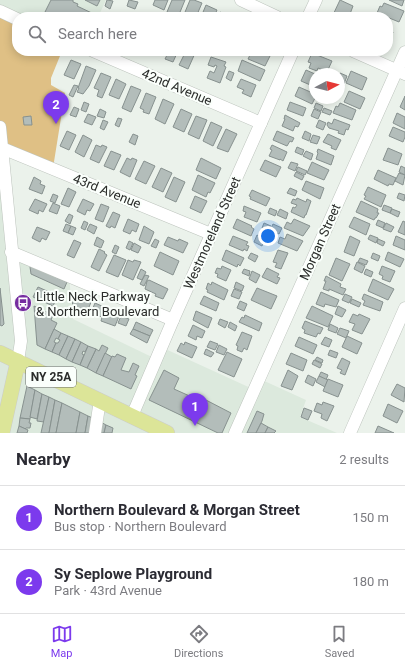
<!DOCTYPE html>
<html lang="en">
<head>
<meta charset="utf-8">
<style>
	body { margin:0; font-family:Roboto,sans-serif; background:#f2f2f3; color:#2b2b33 }
	.compass { position:absolute; left:309px; top:68px; width:36px; height:36px; border-radius:50%; background:#fff; box-shadow:0 2px 10px #0003; rotate:83deg }
	.you { position:absolute; left:268px; top:236px; width:14px; height:14px; margin:-10px; border:3px solid #fff; border-radius:50%; background:#1a73e8; box-shadow:0 0 0 6px #1a73e833 }
	.badge { display:grid; place-items:center; width:26px; height:26px; border-radius:50%; background:#7c3aed; color:#fff; font-size:13px; font-weight:700 }
	.pin { position:absolute; translate:-50% -33px; filter:drop-shadow(0 1px 2px #0008) }
	.pin::after { content:''; position:absolute; top:21px; width:14px; height:12px; background:inherit; clip-path:polygon(0 0,100% 0,50% 100%) }
	.list { margin:0; padding:0; list-style:none }
	h2 { display:flex; justify-content:space-between; align-items:center; height:52px; margin:0; padding:0 16px; font-size:17px }
	h2 small { font-size:13px; font-weight:400; color:#7c7c81 }
	.list li { display:grid; grid-template-columns:26px 1fr auto; gap:12px; align-items:center; box-sizing:border-box; height:64px; padding:0 16px; border-top:1px solid #e1e1e2 }
	.list b { display:block; font-size:15px; white-space:nowrap }
	.list p { margin:0; font-size:13px; white-space:nowrap; color:#7c7c81 }
	.list em { font-size:13px; font-style:normal; color:#7c7c81 }
	.icon { flex:none; width:22px; height:22px; fill:none; stroke:currentColor; stroke-width:2; stroke-linecap:round; stroke-linejoin:round }
	.map { position:relative; flex:none; width:405px; height:433px; overflow:hidden }
	.search { position:absolute; background:#fff; box-shadow:0 2px 10px #0003; left:12px; right:12px; top:12px; height:44px; display:flex; align-items:center; gap:10px; box-sizing:border-box; padding:0 14px; border-radius:16px; color:#7c7c81; font-size:15px }
	.sheet { height:180px; background:#fff }
	nav { display:flex; justify-content:space-around; align-items:center; box-sizing:border-box; height:56px; border-top:1px solid #e1e1e2; background:#fff; font-size:11px; color:#7c7c81 }
	nav a { display:grid; justify-items:center; gap:2px }
	nav .on { color:#7c3aed }
	.map>svg:first-child { display:block }
	.built { fill:#dce9dd }
	.green { fill:#dfc085 }
	.building { fill:#b3bdba; stroke:#87918f }
	.lines { fill:none; stroke-linecap:round; stroke-linejoin:round }
	.minor-casing { stroke:#bdc4bd; stroke-width:13 }
	.major-casing { stroke:#ccc; stroke-width:16 }
	.minor { stroke:#fff; stroke-width:12 }
	.major { stroke:#dce598; stroke-width:15 }
	.labels { text-anchor:middle; dominant-baseline:central; stroke-width:4; stroke-linejoin:round; paint-order:stroke }
	.shield { fill:#fafffb; stroke:#686b69; stroke-width:1 }
	.shield-label { font-size:12px; font-weight:bold; fill:#2a2c2a }
	.street-label { font-size:13px; fill:#2a2c2a; stroke:#fafffb }
	.poi-label { font-size:13px; fill:#2a2c2a; stroke:#fafffb; text-anchor:start }
</style>
</head>
<body>
<div class="map">
<svg width="405" height="433" viewBox="0 0 405 433">
	<rect width="100%" height="100%" fill="#ebf2eb"/>
	<g class="built">
		<polygon points="0,0 106,0 98,17 17,17 0,11"/>
		<polygon points="0,165 11,252 69,276 73,319 156,359 161,347 255,390 260,379 306,400 300,417 337,433 0,433"/>
	</g>
	<polygon class="green" points="0,11 17,19 17,51 62,51 51,78 51,85 65,93 53,168 2,148 0,127"/>
	<g class="building">
		<polygon points="51,0 73,0 73,2 78,4 77,6 96,15 95,17 58,17 45,12"/>
		<polygon points="85,0 100,0 97,6"/>
		<polygon points="107,0 113,1 110,9 105,6"/>
		<polygon points="129,0 138,2 135,9 127,6"/>
		<polygon points="155,0 168,0 164,10 153,5"/>
		<polygon points="172,0 185,0 178,17 167,12"/>
		<polygon points="190,0 194,0 202,3 196,17 183,17"/>
		<polygon points="340,0 353,6 350,14 351,17 332,17"/>
		<polygon points="389,0 404,0 402,6"/>
		<polygon points="384,3 404,11 399,22 377,13 380,6 382,7"/>
		<polygon points="206,5 217,10 214,17 201,17"/>
		<polygon points="220,12 230,17 218,17"/>
		<polygon points="388,30 393,32 389,42 388,41"/>
		<polygon points="169,51 178,51 173,62 165,59"/>
		<polygon points="186,51 196,51 188,69 179,65"/>
		<polygon points="252,51 260,51 270,56 265,66 248,59"/>
		<polygon points="312,53 332,61 327,72 318,68 317,71 309,68 311,63 308,62"/>
		<polygon points="211,57 226,62 224,66 226,67 220,83 207,78 210,71 214,73 217,66 215,65 214,67 208,65"/>
		<polygon points="71,60 81,64 74,79 64,75"/>
		<polygon points="242,60 265,70 260,81 238,71"/>
		<polygon points="86,66 96,70 89,86 83,94 77,92 79,88 78,88"/>
		<polygon points="306,70 315,74 315,87 301,81"/>
		<polygon points="229,71 234,73 231,81 226,78"/>
		<polygon points="351,71 367,78 362,90 346,83"/>
		<polygon points="101,73 111,77 102,98 97,96 99,90 94,88"/>
		<polygon points="340,73 347,76 344,84 339,82"/>
		<polygon points="116,79 126,84 119,99 109,95"/>
		<polygon points="241,79 256,85 251,97 242,93 244,90 237,87"/>
		<polygon points="339,83 344,85 342,91 339,89"/>
		<polygon points="74,85 78,86 73,97 69,95"/>
		<polygon points="131,86 141,90 131,112 122,108"/>
		<polygon points="299,87 315,94 315,98 312,104 295,96"/>
		<polygon points="349,91 365,98 360,109 344,102"/>
		<polygon points="146,93 156,97 149,114 143,112 144,110 140,108"/>
		<polygon points="405,96 405,110 400,107"/>
		<polygon points="163,99 174,104 165,124 155,119"/>
		<polygon points="84,102 89,104 86,112 81,110"/>
		<polygon points="290,102 306,108 303,116 287,110"/>
		<polygon points="316,103 323,106 321,111 314,108"/>
		<polygon points="340,103 356,110 352,120 333,113 336,106 338,107"/>
		<polygon points="74,107 79,109 76,117 70,115"/>
		<polygon points="324,108 332,111 330,115 322,112"/>
		<polygon points="100,109 106,112 104,118 97,116"/>
		<polygon points="181,109 192,114 184,132 173,127"/>
		<polygon points="314,109 321,112 318,119 311,116"/>
		<polygon points="397,113 405,117 405,129 393,123"/>
		<polygon points="88,114 96,117 92,125 84,122"/>
		<polygon points="285,115 300,123 298,127 295,126 293,131 282,126 285,119 284,119"/>
		<polygon points="31,116 32,125 24,125 23,117"/>
		<polygon points="196,116 207,120 199,139 188,134"/>
		<polygon points="118,118 122,119 119,127 115,125"/>
		<polygon points="334,119 350,125 348,130 346,129 344,135 338,133 339,131 329,128 327,125 328,122 332,124"/>
		<polygon points="103,120 108,122 104,130 100,128"/>
		<polygon points="319,120 326,123 323,130 316,127"/>
		<polygon points="211,122 222,127 213,146 203,141"/>
		<polygon points="393,127 405,132 405,137 403,142 389,136"/>
		<polygon points="226,129 237,134 228,152 217,148"/>
		<polygon points="67,131 76,135 69,150 60,146"/>
		<polygon points="277,131 294,138 292,142 290,141 287,146 273,140"/>
		<polygon points="305,131 311,134 309,141 302,138"/>
		<polygon points="133,134 138,136 135,145 129,142"/>
		<polygon points="328,134 341,140 336,150 331,148 332,146 323,142"/>
		<polygon points="83,135 92,140 84,157 75,152"/>
		<polygon points="313,135 320,137 317,144 310,142"/>
		<polygon points="96,145 101,147 102,145 107,147 99,163 90,159"/>
		<polygon points="272,145 287,152 283,161 280,159 280,160 269,156 272,150 270,149"/>
		<polygon points="297,147 304,150 302,155 295,152"/>
		<polygon points="388,148 402,154 398,165 383,160"/>
		<polygon points="318,149 334,156 331,165 316,159 318,153 317,152"/>
		<polygon points="111,151 121,155 114,170 104,166"/>
		<polygon points="306,151 313,154 311,160 303,156"/>
		<polygon points="127,158 131,160 132,158 137,160 130,177 120,172"/>
		<polygon points="201,158 221,168 216,179 196,170"/>
		<polygon points="265,160 281,167 276,177 260,170"/>
		<polygon points="144,161 155,166 146,184 135,179"/>
		<polygon points="291,162 298,164 295,171 288,168"/>
		<polygon points="312,162 329,170 324,180 307,173"/>
		<polygon points="401,166 405,168 405,175 399,172"/>
		<polygon points="298,167 307,171 305,175 296,171"/>
		<polygon points="161,168 172,173 163,192 152,187"/>
		<polygon points="378,170 396,178 393,185 389,184 388,186 374,179"/>
		<polygon points="296,172 304,176 302,180 294,176"/>
		<polygon points="399,173 405,175 403,185 395,181"/>
		<polygon points="198,175 215,183 210,193 208,192 206,197 192,190"/>
		<polygon points="34,177 41,181 40,184 45,186 42,194 29,189"/>
		<polygon points="174,177 185,182 176,202 165,197"/>
		<polygon points="306,181 324,188 320,199 302,190"/>
		<polygon points="368,187 386,195 381,207 364,199 366,196 364,195"/>
		<polygon points="68,188 76,192 69,207 61,204"/>
		<polygon points="290,188 297,191 295,196 287,193"/>
		<polygon points="252,190 270,198 266,206 250,199 251,197 249,196"/>
		<polygon points="399,193 405,195 404,201 397,198"/>
		<polygon points="53,194 58,196 55,203 50,201"/>
		<polygon points="195,196 207,201 201,213 190,208"/>
		<polygon points="297,198 306,202 307,199 311,201 306,215 305,215 304,218 291,212 293,207 295,208 297,205 291,203 293,199 296,200"/>
		<polygon points="35,199 47,204 43,212 39,210 38,214 29,210"/>
		<polygon points="83,199 94,204 90,211 87,210 85,215 77,211"/>
		<polygon points="361,201 378,209 377,213 379,213 376,218 375,218 374,220 356,212"/>
		<polygon points="53,203 60,206 57,214 49,211"/>
		<polygon points="101,204 109,207 103,222 95,219"/>
		<polygon points="384,205 392,208 390,213 382,210"/>
		<polygon points="244,206 261,213 257,222 244,217 246,212 243,211"/>
		<polygon points="270,208 277,211 275,216 268,213"/>
		<polygon points="280,209 288,213 286,219 277,215"/>
		<polygon points="392,209 400,212 398,217 390,213"/>
		<polygon points="113,212 120,215 115,228 111,226 110,228 106,226"/>
		<polygon points="69,214 73,216 70,224 65,221"/>
		<polygon points="354,217 370,224 366,235 349,227"/>
		<polygon points="128,219 139,224 136,232 132,230 130,234 123,231"/>
		<polygon points="237,219 252,226 251,227 254,229 251,236 233,228"/>
		<polygon points="294,219 310,226 303,236 284,228 287,222 291,224"/>
		<polygon points="378,220 385,223 383,228 376,225"/>
		<polygon points="84,221 88,223 85,230 81,228"/>
		<polygon points="403,221 405,222 405,235 398,232"/>
		<polygon points="264,223 271,226 269,231 262,228"/>
		<polygon points="386,223 394,227 391,232 383,229"/>
		<polygon points="66,224 71,226 68,233 63,231"/>
		<polygon points="90,224 97,227 94,234 87,230"/>
		<polygon points="273,224 282,228 279,234 270,230"/>
		<polygon points="71,226 76,228 73,235 68,233"/>
		<polygon points="144,226 154,232 149,244 139,240"/>
		<polygon points="37,227 50,232 46,240 42,238 40,242 32,238"/>
		<polygon points="287,234 303,241 297,251 278,243 280,237 285,239"/>
		<polygon points="257,235 265,239 262,246 254,242"/>
		<polygon points="370,235 378,238 376,243 368,239"/>
		<polygon points="233,236 248,242 246,245 249,246 247,251 244,249 243,251 229,245"/>
		<polygon points="350,236 360,241 354,256 344,252"/>
		<polygon points="396,236 405,240 405,250 393,245"/>
		<polygon points="97,237 104,241 101,248 94,245"/>
		<polygon points="168,237 178,241 179,239 188,243 183,253 164,245"/>
		<polygon points="155,239 159,241 156,248 151,246"/>
		<polygon points="378,239 385,242 383,246 377,243"/>
		<polygon points="74,240 81,243 74,258 67,255"/>
		<polygon points="129,241 133,243 130,250 126,248"/>
		<polygon points="134,243 141,247 138,253 131,250"/>
		<polygon points="115,245 119,247 116,254 112,252"/>
		<polygon points="99,249 105,252 104,253 107,255 99,271 91,267"/>
		<polygon points="226,250 244,258 240,266 238,264 237,267 222,260"/>
		<polygon points="278,250 288,253 281,269 275,267 277,263 273,262"/>
		<polygon points="160,252 179,261 173,275 154,266"/>
		<polygon points="388,252 404,259 400,267 385,260"/>
		<polygon points="251,253 258,256 255,262 248,258"/>
		<polygon points="373,253 380,256 378,261 371,258"/>
		<polygon points="114,255 126,260 118,277 106,272"/>
		<polygon points="336,258 350,264 342,281 329,275"/>
		<polygon points="360,258 368,261 366,265 358,262"/>
		<polygon points="128,260 133,262 134,260 141,262 133,280 122,275"/>
		<polygon points="357,262 365,266 362,273 354,269"/>
		<polygon points="31,266 67,282 64,289 31,274 30,267"/>
		<polygon points="222,266 231,270 226,281 217,277 218,274 215,273 217,268 221,269"/>
		<polygon points="382,266 395,271 390,282 382,279 383,276 379,274"/>
		<polygon points="267,268 279,274 277,277 280,278 277,284 262,277"/>
		<polygon points="141,269 146,272 142,280 137,278"/>
		<polygon points="244,269 250,271 249,276 242,273"/>
		<polygon points="366,269 373,272 371,277 364,274"/>
		<polygon points="252,271 260,275 256,283 249,279"/>
		<polygon points="145,275 149,276 144,286 140,284"/>
		<polygon points="326,276 341,284 340,287 346,289 343,295 329,289 329,291 323,289 326,281 324,281"/>
		<polygon points="373,279 394,289 388,300 368,291"/>
		<polygon points="149,280 168,289 163,299 155,296 156,294 145,289 147,281"/>
		<polygon points="212,282 228,290 224,300 207,292 208,290 206,289 208,283 211,285"/>
		<polygon points="236,282 244,286 242,291 234,288"/>
		<polygon points="38,287 56,295 57,298 60,299 60,301 56,299 53,306 33,297"/>
		<polygon points="0,288 4,324 2,326 0,325"/>
		<polygon points="257,288 277,296 271,309 251,300"/>
		<polygon points="234,289 242,292 239,299 231,296"/>
		<polygon points="321,292 339,300 336,307 325,304 324,307 316,304"/>
		<polygon points="74,293 92,300 86,314 72,307 73,304 72,303 74,300 72,300 74,297 72,297"/>
		<polygon points="345,294 352,297 349,303 342,300"/>
		<polygon points="364,294 383,302 380,311 363,305 365,301 362,299"/>
		<polygon points="204,296 219,303 216,311 200,304"/>
		<polygon points="352,299 361,303 359,307 350,303"/>
		<polygon points="240,301 247,304 244,311 237,308"/>
		<polygon points="95,303 120,314 115,326 101,321 102,317 96,315 95,317 90,315"/>
		<polygon points="34,306 53,315 51,320 57,323 45,349 37,345"/>
		<polygon points="312,306 333,316 328,327 306,318"/>
		<polygon points="338,306 346,310 342,317 335,314"/>
		<polygon points="196,311 212,318 208,328 193,320"/>
		<polygon points="353,314 358,316 359,314 370,319 362,334 352,330 355,324 349,322"/>
		<polygon points="245,315 262,323 259,331 239,322 242,317 244,318"/>
		<polygon points="121,316 129,319 126,326 118,323"/>
		<polygon points="220,319 228,322 225,328 218,324"/>
		<polygon points="305,321 323,328 320,334 318,333 316,337 304,333 305,330 302,328"/>
		<polygon points="136,322 153,330 150,336 133,329"/>
		<polygon points="230,322 237,326 235,331 228,327"/>
		<polygon points="330,324 338,328 336,333 328,330"/>
		<polygon points="193,325 205,331 202,338 197,336 196,340 188,336"/>
		<polygon points="340,328 349,331 346,338 337,334"/>
		<polygon points="54,329 61,333 58,339 56,338 54,342 56,343 52,352 45,349"/>
		<polygon points="133,329 150,336 147,343 130,334"/>
		<polygon points="242,332 252,336 247,350 244,348 242,352 237,350 238,346 236,345"/>
		<polygon points="61,333 68,336 59,355 52,352 56,343 58,343 60,340 58,339"/>
		<polygon points="68,336 75,339 66,359 59,355"/>
		<polygon points="347,336 362,343 357,354 342,347"/>
		<polygon points="299,337 317,345 313,354 295,346"/>
		<polygon points="325,337 332,340 329,347 321,344"/>
		<polygon points="75,339 81,342 72,362 66,359"/>
		<polygon points="210,341 218,344 215,350 207,347"/>
		<polygon points="81,342 88,346 85,352 83,351 82,354 84,355 80,365 72,362"/>
		<polygon points="185,342 197,347 192,358 177,351 181,343 184,345"/>
		<polygon points="102,345 108,348 96,373 87,368 96,349 99,351"/>
		<polygon points="219,345 227,349 224,355 216,352"/>
		<polygon points="88,346 96,349 87,368 80,365"/>
		<polygon points="206,349 214,353 211,357 204,354"/>
		<polygon points="330,350 338,353 336,358 328,355"/>
		<polygon points="227,352 242,359 234,377 218,370"/>
		<polygon points="105,353 112,357 103,376 96,373"/>
		<polygon points="291,353 307,360 303,371 286,364"/>
		<polygon points="117,354 126,358 121,370 129,372 133,363 139,366 135,375 137,376 131,389 103,376 112,356 115,357"/>
		<polygon points="317,357 323,360 322,363 315,360"/>
		<polygon points="342,358 350,362 345,375 340,373 342,370 337,368"/>
		<polygon points="314,360 322,364 320,368 312,364"/>
		<polygon points="164,370 179,378 174,389 203,402 193,421 149,400"/>
		<polygon points="288,370 298,376 292,390 281,386"/>
		<polygon points="321,372 328,375 326,380 319,376"/>
		<polygon points="308,375 316,379 313,386 305,382"/>
		<polygon points="319,376 328,380 325,387 316,382"/>
		<polygon points="328,379 343,385 338,397 323,391"/>
		<polygon points="397,384 405,388 404,402 391,395"/>
		<polygon points="27,386 35,390 30,419 20,418"/>
		<polygon points="35,390 42,394 37,419 30,417"/>
		<polygon points="42,394 49,397 44,422 37,421"/>
		<polygon points="49,397 55,400 49,433 41,433"/>
		<polygon points="204,399 231,413 222,433 218,433 193,421"/>
		<polygon points="55,400 62,403 56,433 49,433"/>
		<polygon points="323,402 334,406 327,421 321,418 322,414 314,411 317,403 322,405"/>
		<polygon points="62,403 80,412 76,433 56,433"/>
		<polygon points="388,404 403,411 397,423 383,416"/>
		<polygon points="304,408 312,411 308,420 301,417"/>
		<polygon points="257,411 264,414 262,421 256,433 247,433"/>
		<polygon points="80,412 88,416 85,433 76,433"/>
		<polygon points="88,416 95,419 92,433 85,433"/>
		<polygon points="20,418 30,419 29,423 31,423 30,428 26,428 25,429 19,426"/>
		<polygon points="99,421 106,425 104,433 96,433"/>
		<polygon points="261,423 268,427 265,433 256,433"/>
		<polygon points="106,425 113,428 112,433 104,433"/>
		<polygon points="19,426 28,430 27,433 17,433"/>
		<polygon points="378,426 394,433 375,433"/>
		<polygon points="268,427 276,431 274,433 265,433"/>
	</g>
	<g class="lines">
		<defs>
			<g id="minor">
				<polyline points="241,0 277,17"/>
				<polyline points="0,11 17,19"/>
				<polyline points="308,17 316,0"/>
				<polyline points="93,51 261,123"/>
				<polyline points="353,51 405,74"/>
				<polyline points="0,127 21,341 18,361"/>
				<polyline points="2,148 211,234"/>
				<polyline points="11,252 173,320"/>
				<polyline points="132,416 173,320 293,51"/>
				<polyline points="95,433 100,400"/>
				<polyline points="235,433 405,52"/>
				<polyline points="350,433 405,308"/>
			</g>
			<g id="major">
				<polyline points="0,353 167,433"/>
				<polyline points="2,433 18,361"/>
			</g>
		</defs>
		<use href="#minor" class="minor-casing"/>
		<use href="#major" class="major-casing"/>
		<use href="#minor" class="minor"/>
		<use href="#major" class="major"/>
	</g>
	<defs>
		<symbol id="bus-disc" viewBox="-11 -11 22 22"><circle r="9.5" fill="#762da0" stroke="#fafffb"/><path d="M-5-6H5V4H4V6H2V4H-2V6H-4V4H-5ZM-3.5-4V0h7V-4ZM-3.5 1.2v1.5H-2V1.2ZM2 1.2v1.5H3.5V1.2Z" fill="#fff"/></symbol>
	</defs>
	<g fill-rule="evenodd">
		<use href="#bus-disc" x="13" y="293" width="20" height="20"/>
	</g>
	<g class="labels">
		<rect class="shield" x="26" y="367" width="50" height="20" rx="3"/>
		<g class="shield-label">
			<text x="51" y="377">NY 25A</text>
		</g>
		<g class="street-label">
			<text transform="translate(177 87) rotate(23)">42nd Avenue</text>
			<text transform="translate(107 191) rotate(22)">43rd Avenue</text>
			<text transform="translate(212 233) rotate(-66)">Westmoreland Street</text>
			<text transform="translate(320 242) rotate(-66)">Morgan Street</text>
		</g>
		<g class="poi-label">
			<text x="36" y="296">Little Neck Parkway<tspan x="36" dy="15">&amp; Northern Boulevard</tspan></text>
		</g>
	</g>
</svg>
<svg class="compass" viewBox="-18 -18 36 36"><path d="M0-13l5 13h-10z" fill="#e53935"/><path d="M0 13l5-13h-10z" fill="#7c7c81"/></svg>
<div class="you"></div>
<div class="pin badge" style="left:195px;top:426px">1</div>
<div class="pin badge" style="left:56px;top:124px">2</div>
<div class="search"><svg class="icon" aria-label="search" viewBox="0 0 24 24"><circle cx="10" cy="10" r="6"/><path d="M15 15l6 6"/></svg>Search here</div>
</div>
<section class="sheet">
<h2>Nearby<small>2 results</small></h2>
<ul class="list">
<li><span class="badge">1</span><div><b>Northern Boulevard &amp; Morgan Street</b><p>Bus stop · Northern Boulevard</p></div><em>150 m</em></li>
<li><span class="badge">2</span><div><b>Sy Seplowe Playground</b><p>Park · 43rd Avenue</p></div><em>180 m</em></li>
</ul>
</section>
<nav>
<a class="on"><svg class="icon" aria-label="map" viewBox="0 0 24 24"><path d="M3 6l6-2 6 2 6-2v14l-6 2-6-2-6 2zM9 4v14M15 6v14"/></svg>Map</a>
<a><svg class="icon" aria-label="directions" viewBox="0 0 24 24"><path d="M12 3l9 9-9 9-9-9zM9 14v-3h6M13 9l2 2-2 2"/></svg>Directions</a>
<a><svg class="icon" aria-label="saved" viewBox="0 0 24 24"><path d="M7 4h10v16l-5-4-5 4z"/></svg>Saved</a>
</nav>
</body>
</html>
